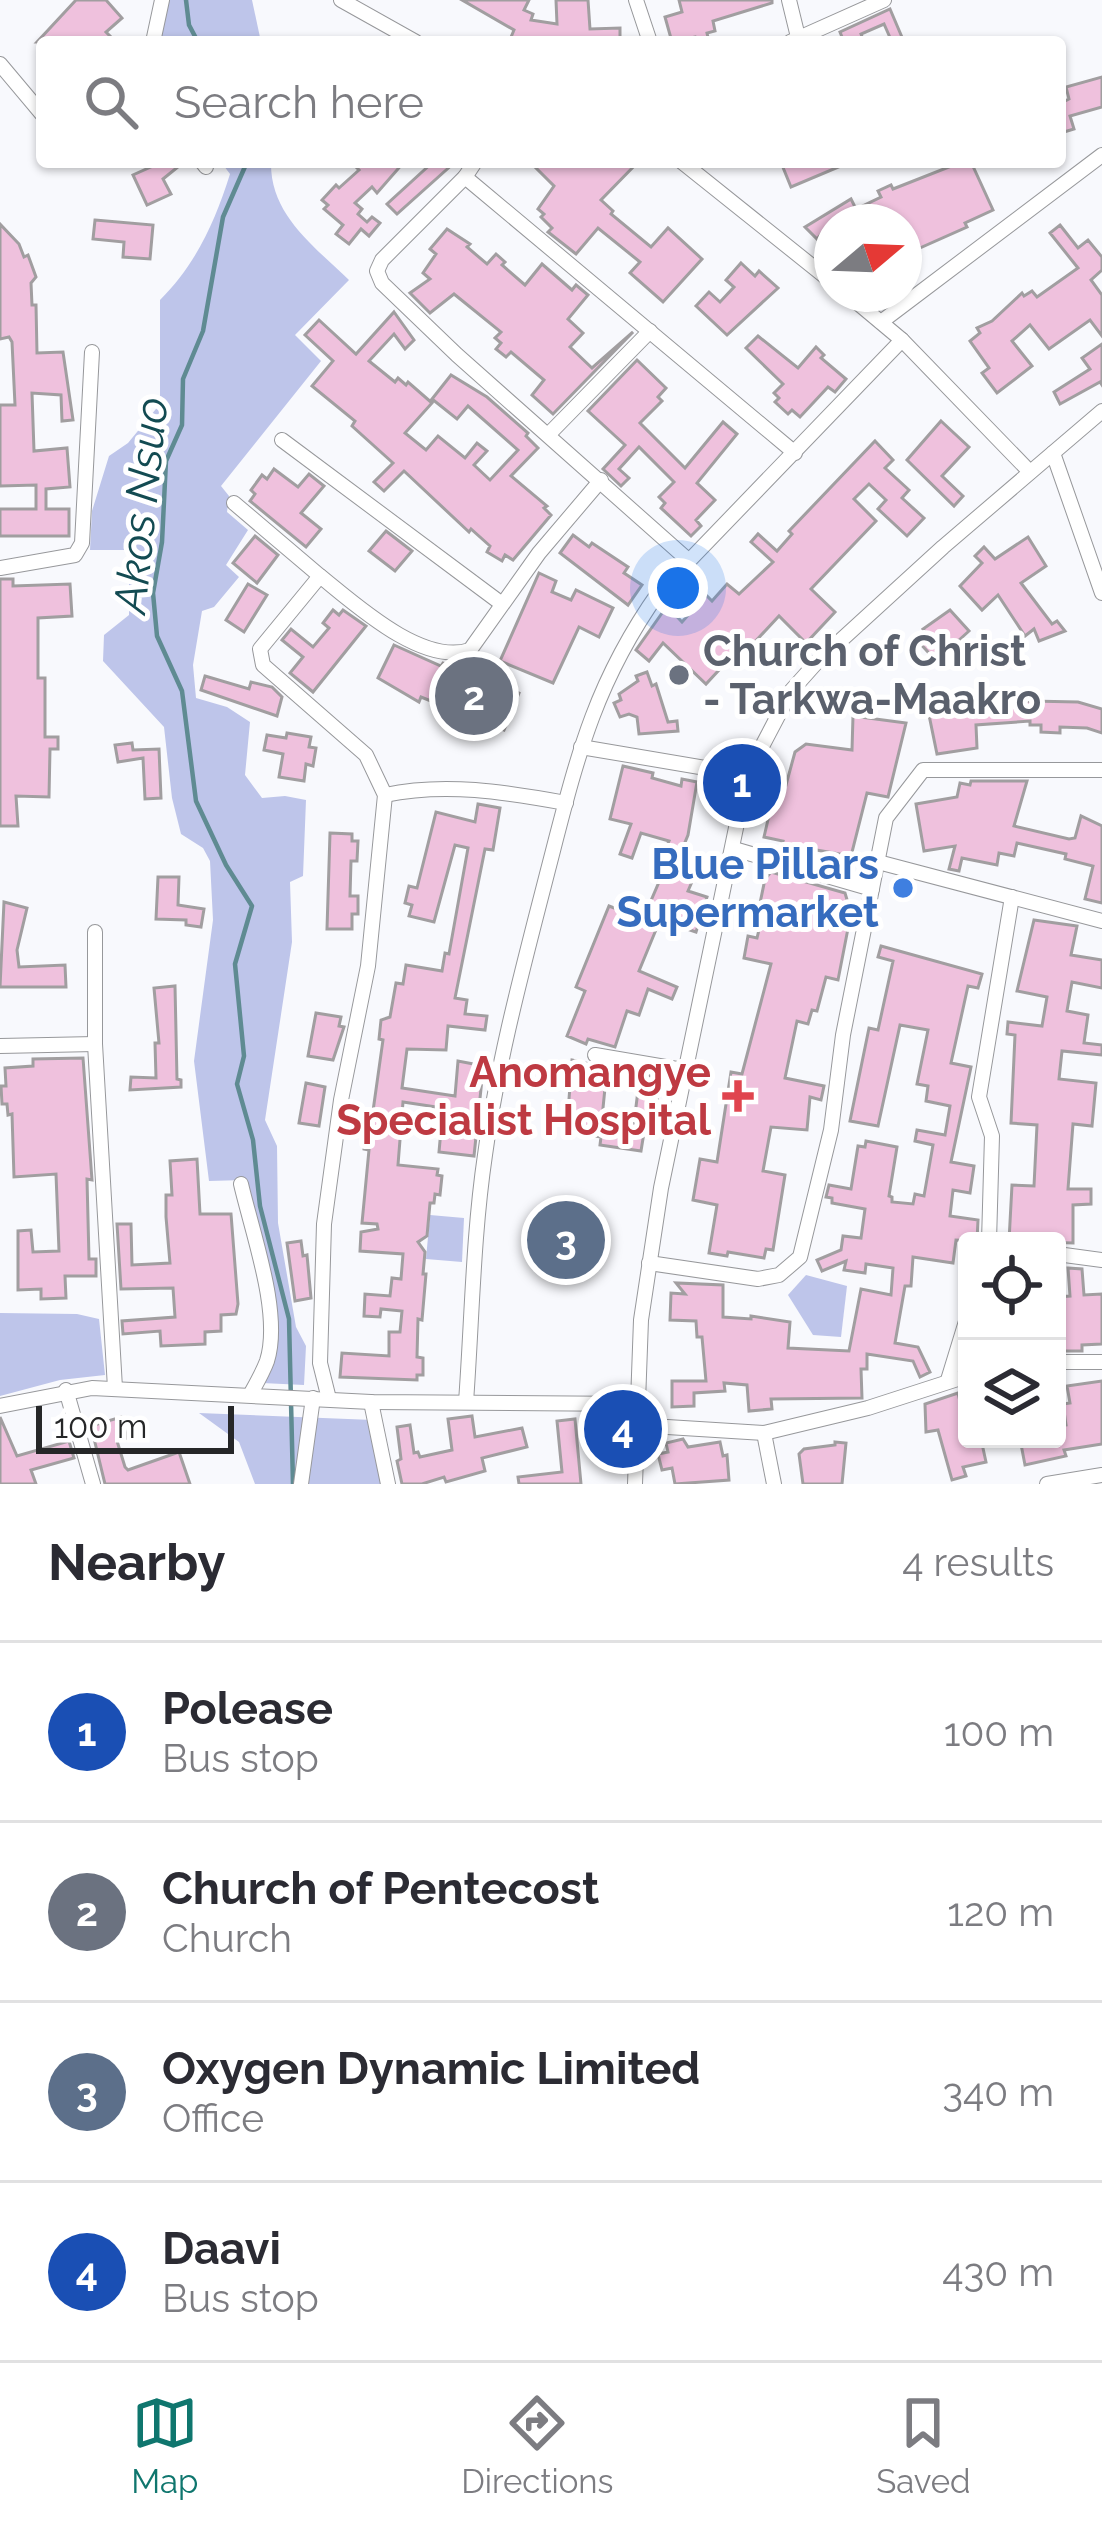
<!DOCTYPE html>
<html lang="en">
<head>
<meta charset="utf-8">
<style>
	body { margin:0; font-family:Raleway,sans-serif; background:#f2f2f3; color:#2b2b33 }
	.controls { position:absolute; right:36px; bottom:36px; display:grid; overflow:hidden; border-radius:12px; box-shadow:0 3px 9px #0004 }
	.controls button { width:108px; height:108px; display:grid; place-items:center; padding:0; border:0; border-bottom:3px solid #e1e1e2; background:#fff; color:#2b2b33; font:60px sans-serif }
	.compass { position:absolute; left:814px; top:204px; width:108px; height:108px; border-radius:50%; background:#fff; box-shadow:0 3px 9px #0004; rotate:71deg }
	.scale { position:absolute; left:36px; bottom:30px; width:198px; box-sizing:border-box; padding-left:12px; border:6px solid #262728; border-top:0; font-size:33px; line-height:42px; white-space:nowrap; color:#262728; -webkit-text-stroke:9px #fff; paint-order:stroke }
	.you { position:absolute; left:678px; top:588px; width:42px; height:42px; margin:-30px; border:9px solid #fff; border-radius:50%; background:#1a73e8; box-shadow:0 0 0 18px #1a73e833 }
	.badge { display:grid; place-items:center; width:78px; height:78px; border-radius:50%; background:#0f766e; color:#fff; font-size:39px; font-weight:700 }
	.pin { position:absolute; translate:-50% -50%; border:6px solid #fff; box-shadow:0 3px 12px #0006 }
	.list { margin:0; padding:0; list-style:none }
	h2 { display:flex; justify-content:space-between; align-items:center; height:156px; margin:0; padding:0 48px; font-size:51px }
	h2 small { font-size:39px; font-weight:400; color:#7c7c81 }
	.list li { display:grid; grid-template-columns:78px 1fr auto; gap:36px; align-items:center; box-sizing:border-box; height:180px; padding:0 48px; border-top:3px solid #e1e1e2 }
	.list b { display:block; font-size:45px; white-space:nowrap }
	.list p { margin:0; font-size:39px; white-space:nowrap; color:#7c7c81 }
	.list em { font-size:39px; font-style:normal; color:#7c7c81 }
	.icon { flex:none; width:66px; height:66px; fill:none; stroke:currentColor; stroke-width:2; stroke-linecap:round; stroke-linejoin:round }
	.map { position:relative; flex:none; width:1102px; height:1484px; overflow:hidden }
	.search { position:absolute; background:#fff; box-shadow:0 3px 9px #0004; left:36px; right:36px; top:36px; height:132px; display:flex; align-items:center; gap:30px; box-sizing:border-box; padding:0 42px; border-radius:12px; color:#7c7c81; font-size:45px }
	.sheet { height:876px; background:#fff }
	nav { display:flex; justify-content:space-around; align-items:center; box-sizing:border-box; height:168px; border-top:3px solid #e1e1e2; background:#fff; font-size:33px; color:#7c7c81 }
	nav a { display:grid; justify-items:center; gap:6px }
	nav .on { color:#0f766e }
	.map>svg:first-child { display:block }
	.green { fill:#bec5ea }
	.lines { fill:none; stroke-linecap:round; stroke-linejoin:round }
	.stream { stroke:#5f8b92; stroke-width:4.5 }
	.building { fill:#efc1dd; stroke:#a19ea0; stroke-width:3 }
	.minor-casing { stroke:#97989b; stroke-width:16 }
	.minor { stroke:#fff; stroke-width:14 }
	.worship-dot { fill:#6b7280; stroke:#fff; stroke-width:4.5 }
	.shop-dot { fill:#3f7fe0; stroke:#fff; stroke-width:4.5 }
	.health-dot { fill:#e0444e; stroke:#fff; stroke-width:4.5 }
	.labels { text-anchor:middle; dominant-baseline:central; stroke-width:10; stroke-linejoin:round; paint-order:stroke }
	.worship-label { font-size:42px; font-weight:bold; fill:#5b616d; stroke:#fff; text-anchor:start }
	.shop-label { font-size:42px; font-weight:bold; fill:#366cbe; stroke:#fff; text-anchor:end }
	.health-label { font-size:42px; font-weight:bold; fill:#be3a42; stroke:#fff; text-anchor:end }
	.water-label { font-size:45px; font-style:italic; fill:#134b52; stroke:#fff }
</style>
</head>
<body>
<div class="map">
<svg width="1102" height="1484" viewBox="0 0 1102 1484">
	<rect width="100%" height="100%" fill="#f8f9fd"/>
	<g class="green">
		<polygon points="166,0 252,0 261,42 155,42"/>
		<path d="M221,162H271C270,215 314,246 349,280L295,335L321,361L221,486L229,496L227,512L248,530L226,565L239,577L214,607L202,611L193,665L196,698L227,707L250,722L245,775L262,798L285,796L306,800L303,876L290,882L292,942L265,1120L277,1146L278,1223L296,1327L306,1346L304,1385L262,1383L272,1365L244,1180L209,1181L194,1061L213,920L210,861L203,848L181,834L172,798L164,727L103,661L104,635L129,615V550H90L92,511L109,456L128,443L160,404V300C196,264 215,222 230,174Z"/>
		<polygon points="430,1215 464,1218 462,1262 426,1259"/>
		<polygon points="806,1275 847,1286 841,1337 813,1335 788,1295"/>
		<polygon points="0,1313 77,1314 99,1319 105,1375 60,1380 0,1396"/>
		<polygon points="199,1413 373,1420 386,1484 255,1484 239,1442"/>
	</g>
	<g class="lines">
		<g class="stream">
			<polyline points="186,0 189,25 198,42"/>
			<polyline points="247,162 223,217 203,331 183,379 182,425 166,461 162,542 153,593 157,636 182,691 196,801 226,865 252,906 235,964 244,1056 237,1084 253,1140 260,1206 289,1319 293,1484"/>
		</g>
	</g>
	<g class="building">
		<polygon points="76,0 106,0 122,18 106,32 116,42 37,42"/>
		<polygon points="462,0 529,0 524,10 533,14 531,20 557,24 556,0 588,0 590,29 620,28 620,42 535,38 534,42 509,42 514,30"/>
		<polygon points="679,0 772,0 772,3 713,21 715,31 707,33 709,42 696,42 695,37 672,42 665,17 682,12"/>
		<polygon points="890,9 904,42 892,42 884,24 861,34 863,39 844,42 840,32"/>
		<polygon points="1102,77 1102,107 1070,116 1074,129 1064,132 1060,92 1065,101 1069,99 1066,87"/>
		<polygon points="162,162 184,162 163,179 171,194 147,205 133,175"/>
		<polygon points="351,162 404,162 377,193 372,187 355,203 362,209 358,214 367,222 372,217 380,223 369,236 361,229 349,244 336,234 343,225 324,209 328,205 322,200 336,185 339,188 359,170"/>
		<polygon points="433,162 455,162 397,214 387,204"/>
		<polygon points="530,162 638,162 601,200 613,211 611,214 651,247 668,228 702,259 663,302 630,273 640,262 598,228 576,254 548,232 552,228 541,217 544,214 538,209 554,186"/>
		<polygon points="791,162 848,162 848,163 791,187 782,165"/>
		<polygon points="946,162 971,162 993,210 965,223 967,227 904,255 904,222 832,222 817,239 805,227 851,199 856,209 881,197 878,191 891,185 893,189 949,167"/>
		<polygon points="95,220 153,225 150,259 123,257 124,242 93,239"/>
		<polygon points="0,224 19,244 24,257 28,255 36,277 31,283 32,305 36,305 37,353 63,352 73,420 62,421 61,395 32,393 34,451 67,448 70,487 46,489 46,509 69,509 69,536 0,536 0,509 36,509 36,485 0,486 0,405 15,405 12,342 9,337 0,339"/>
		<polygon points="1060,225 1078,248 1088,240 1102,257 1102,270 1091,280 1102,295 1102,336 1090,320 1049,349 1030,325 1012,341 1032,366 997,393 982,373 989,368 970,341 980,333 977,328 992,321 1022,293 1024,296 1032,291 1037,297 1078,268 1050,233"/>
		<polygon points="447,229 470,244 467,247 487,264 496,254 505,262 502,265 525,285 542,264 572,290 576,285 588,295 568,319 583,333 570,347 592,368 633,332 553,414 532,395 544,380 511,352 506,357 496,349 501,343 495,338 501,332 454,294 430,313 410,293 430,279 423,273 436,254 430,249"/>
		<polygon points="741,263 755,276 759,271 778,288 727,335 696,306 709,292 720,302 734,287 726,280"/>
		<polygon points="394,312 414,340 405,349 394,334 369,361 395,382 398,378 406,385 408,382 432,403 405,433 426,450 438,436 465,458 477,443 487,451 474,465 490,480 518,450 468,406 457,419 432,399 451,375 487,397 528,433 526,436 538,448 511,476 547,506 544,508 551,515 513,560 505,555 502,561 487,552 490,546 471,529 469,532 404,471 384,491 374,482 393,463 352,426 355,421 312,386 333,361 305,335 319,320 356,354"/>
		<polygon points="758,336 798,368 816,347 824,355 821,358 846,379 835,392 828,387 800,417 792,410 788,414 775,402 779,398 774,393 783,384 746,348"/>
		<polygon points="1102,344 1102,385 1100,382 1060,404 1054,392 1090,369 1082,358"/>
		<polygon points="637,360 666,388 658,397 662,401 640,423 685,468 723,422 737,434 697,483 715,500 696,520 701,526 691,536 661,508 665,503 659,497 674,482 639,447 619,469 629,478 621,486 603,469 625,445 588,411"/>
		<polygon points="941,421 969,447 942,476 963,496 954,506 907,460"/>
		<polygon points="875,441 893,460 885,468 909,490 902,498 924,518 907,536 878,509 886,500 869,484 854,499 876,521 811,589 835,612 806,643 779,616 737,661 732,656 706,684 663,643 649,661 636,650 667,606 682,622 706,595 712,601 727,584 739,594 773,562 751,542 758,534 777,551 792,534 789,531"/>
		<polygon points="274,469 298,487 309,474 324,486 301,513 321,529 306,547 250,501 255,494 251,490 262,475 267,479"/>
		<polygon points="386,531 412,551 395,571 369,551"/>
		<polygon points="573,535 589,547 592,543 628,567 624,573 642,585 628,605 560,553"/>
		<polygon points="255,536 278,555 257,583 233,563"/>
		<polygon points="1028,537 1046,566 1021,583 1052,624 1057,621 1065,631 1039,641 1034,629 1025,636 998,595 982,610 960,586 982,563 975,556 984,547 995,559"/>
		<polygon points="539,573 556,581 552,592 571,600 576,590 613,608 599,637 579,627 553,683 500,661"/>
		<polygon points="0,579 13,579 13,586 70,584 72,616 38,618 38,678 45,678 45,737 58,737 58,749 50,749 49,797 16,796 18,826 0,826"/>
		<polygon points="248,584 267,595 244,632 226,620"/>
		<polygon points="333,610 339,615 343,610 366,626 313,692 290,673 303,657 282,640 291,629 313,647 329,628 323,623"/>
		<polygon points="950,610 969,631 936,661 918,641 926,633 923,629"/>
		<polygon points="394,645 441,666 443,663 519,693 504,730 421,697 419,702 378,678"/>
		<polygon points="647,672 652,686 656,684 668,722 677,721 678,731 639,734 637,717 629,714 620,717 614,703 621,700 619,694 638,681 636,676"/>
		<polygon points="205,676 249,689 251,682 272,687 282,697 277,716 201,690"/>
		<polygon points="1030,701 1078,702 1102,709 1102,733 1087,728 1060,727 1060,733 1041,732 1041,725 1030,725 1030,721 976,725 977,748 937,754 929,715"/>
		<polygon points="853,716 906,723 888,797 867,793 851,856 782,844 783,841 764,837 773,798 778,799 782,784 786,785 795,752 806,744 852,750"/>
		<polygon points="287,733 311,737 309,747 316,748 313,766 306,764 304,781 279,777 283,754 264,750 267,735 286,738"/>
		<polygon points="132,743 133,750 159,749 161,798 145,799 143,758 118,762 115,745"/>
		<polygon points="623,766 653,773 652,778 681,786 682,779 697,782 688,835 674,869 694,877 688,891 707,897 696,932 660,920 639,971 677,987 672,999 648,989 639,1015 627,1011 615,1047 588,1039 586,1044 567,1036 585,991 576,987 609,906 643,919 662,875 655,872 669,841 641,833 632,858 620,854 631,824 610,819"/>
		<polygon points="971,781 1027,781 1014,826 1069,839 1075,838 1081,816 1102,826 1102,903 1085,899 1093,866 1065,859 1066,854 1017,843 1014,856 999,853 997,865 962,858 959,871 949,869 955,846 924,851 916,804 957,797 960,783 970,785"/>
		<polygon points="478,804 500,808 493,850 485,849 455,998 467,1000 465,1014 487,1016 485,1030 448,1026 446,1050 407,1049 402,1088 455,1096 458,1061 489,1067 486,1080 482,1079 474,1156 439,1152 443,1108 403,1102 398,1165 438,1169 437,1175 442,1176 440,1195 435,1194 434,1203 430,1203 427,1236 418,1242 425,1252 423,1274 426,1274 422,1320 418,1319 417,1357 423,1358 423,1375 417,1375 417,1380 340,1377 342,1353 389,1356 389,1332 400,1332 402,1311 381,1309 380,1317 364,1316 365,1294 390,1296 392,1278 401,1279 403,1254 360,1251 361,1232 378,1229 377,1224 362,1223 369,1150 364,1149 366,1109 373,1111 383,1040 379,1039 381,1020 390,1017 396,983 403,984 406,965 442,971 445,953 449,954 468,848 455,845 434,922 409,916 412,905 405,903 409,886 417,888 436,812 475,822"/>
		<polygon points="330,833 352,834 352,841 358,841 357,861 351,861 350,896 358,896 358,914 352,914 352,929 327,929"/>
		<polygon points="771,872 845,893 848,903 845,911 851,913 838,980 826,977 817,1011 812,1010 808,1024 797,1021 785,1078 824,1086 821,1100 810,1097 807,1130 771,1127 763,1171 785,1175 773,1250 766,1249 764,1258 728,1252 727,1256 709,1253 717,1205 693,1200 700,1159 717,1162 731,1072 742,1074 771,964 744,958 748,936 757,938 764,909 759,908 765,879"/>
		<polygon points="158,877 179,877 178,905 204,909 201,927 186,925 186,920 156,919"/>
		<polygon points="4,902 27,908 17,950 19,967 65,965 66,987 0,987"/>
		<polygon points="1034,920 1077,926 1071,955 1102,960 1102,988 1072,982 1067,1011 1088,1015 1084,1043 1102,1045 1102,1055 1062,1051 1059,1079 1096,1083 1092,1126 1073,1124 1068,1189 1091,1189 1091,1204 1073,1205 1073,1243 1009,1241 1012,1185 1034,1186 1037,1125 1011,1123 1015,1035 1007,1034 1008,1022 1042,1026 1047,997 1017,991"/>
		<polygon points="881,946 982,974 978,988 968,986 951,1063 971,1067 951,1162 974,1166 970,1193 953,1190 950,1216 978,1220 977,1241 956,1240 953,1263 913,1257 911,1286 905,1286 895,1343 918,1347 930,1372 920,1377 913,1361 867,1354 867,1369 861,1369 862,1398 771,1399 772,1409 749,1411 747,1385 724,1383 725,1391 694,1393 694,1406 672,1407 672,1381 706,1381 702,1337 697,1337 696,1321 670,1320 671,1293 685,1294 676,1283 723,1285 723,1317 751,1319 751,1316 790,1322 788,1348 849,1351 861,1289 891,1295 893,1268 866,1264 865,1273 844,1270 846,1261 822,1271 817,1260 841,1250 843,1236 861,1238 865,1209 832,1203 832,1198 826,1197 829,1185 851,1189 858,1146 865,1147 866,1141 897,1147 889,1196 892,1197 892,1202 913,1204 915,1194 924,1196 933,1145 915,1141 917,1130 945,1135 950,1106 926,1101 928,1086 917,1084 928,1030 900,1025 878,1126 850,1121 869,1028 878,1030 893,961 878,957"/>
		<polygon points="175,986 177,1079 181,1080 181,1087 130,1090 131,1077 156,1078 155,1043 159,1043 154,988"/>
		<polygon points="316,1013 341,1017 339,1026 344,1027 333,1060 308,1056"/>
		<polygon points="83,1058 92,1180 87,1179 89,1259 96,1259 96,1276 65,1276 66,1298 41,1299 41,1289 18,1290 18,1231 31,1230 33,1252 59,1251 56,1174 14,1177 12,1114 8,1115 7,1104 2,1104 1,1086 6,1086 5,1068 33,1066 33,1059"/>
		<polygon points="572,1060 607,1068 602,1118 634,1123 640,1074 660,1078 655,1115 647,1114 641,1151 600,1145 601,1137 563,1131 565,1112 568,1112"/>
		<polygon points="306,1083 325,1087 319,1126 299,1123"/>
		<polygon points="197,1159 200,1214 231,1214 238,1304 236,1314 221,1315 221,1331 205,1332 205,1344 161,1346 160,1331 123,1334 122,1321 175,1317 173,1288 121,1289 117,1224 131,1224 132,1265 170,1263 166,1217 166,1195 172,1195 170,1161"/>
		<polygon points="301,1241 303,1256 307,1255 311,1298 295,1301 287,1243"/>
		<polygon points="1068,1268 1082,1269 1084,1295 1102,1294 1102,1344 1082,1345 1082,1351 1057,1351 1057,1297 1070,1296"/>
		<polygon points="1102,1381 1102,1444 1064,1450 1066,1456 1025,1465 1020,1439 1057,1439 1057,1426 1066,1425 1063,1404 1070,1403 1067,1386"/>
		<polygon points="958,1393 963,1415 967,1415 967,1439 981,1439 986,1462 963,1467 966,1476 952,1480 938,1430 926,1432 925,1404"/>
		<polygon points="472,1416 475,1437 522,1428 527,1447 482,1458 485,1471 446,1482 444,1477 422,1484 402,1484 397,1461 401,1459 397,1427 410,1425 414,1453 418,1452 420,1457 452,1450 448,1419"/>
		<polygon points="0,1417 17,1456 69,1441 74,1458 31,1470 36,1484 0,1484"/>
		<polygon points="121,1417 127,1438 117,1441 125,1467 128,1470 179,1452 190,1484 105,1484 91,1426"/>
		<polygon points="575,1419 581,1484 519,1484 518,1477 562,1472 557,1421"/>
		<polygon points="683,1439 688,1447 720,1442 723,1456 727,1455 729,1480 675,1484 672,1468 662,1470 658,1454 668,1452 666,1443"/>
		<polygon points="835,1442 846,1443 842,1484 803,1484 799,1454 804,1449 835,1445"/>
	</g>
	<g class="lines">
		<defs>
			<g id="minor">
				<polyline points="341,0 416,42"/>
				<polyline points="636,0 650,42"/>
				<polyline points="789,0 798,37"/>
				<polyline points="153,42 162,0"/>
				<polyline points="790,42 884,0"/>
				<polyline points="0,64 42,114"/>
				<polyline points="202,162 206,167"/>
				<polyline points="475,162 465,177 382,260 377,271 382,283 457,355 688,560"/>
				<polyline points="682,162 832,282"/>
				<polyline points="465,177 795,453"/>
				<polyline points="847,294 902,340 1030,472"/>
				<polyline points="881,322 1102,155"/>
				<polyline points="549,434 650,331"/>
				<polyline points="282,440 502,604"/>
				<polyline points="1053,453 1102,593"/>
				<polyline points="234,503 320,576"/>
				<polyline points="0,568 75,555 82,543 92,352"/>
				<polyline points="581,747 747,775"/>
				<path d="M385,795C445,782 505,792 566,803"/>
				<polyline points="734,849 872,889"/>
				<polyline points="878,862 1102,921"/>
				<polyline points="95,932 95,1044 115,1388"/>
				<polyline points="0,1046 95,1044"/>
				<polyline points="595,1055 683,1070"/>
				<path d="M241,1184C252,1232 282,1314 267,1361C263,1372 256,1384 250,1395"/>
				<polyline points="989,1241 992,1136 979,1097 1012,897"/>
				<polyline points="1057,1254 1102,1260"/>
				<polyline points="649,1263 758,1279 779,1275 800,1257 831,1130 843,1035 886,818 923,770 1102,770"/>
				<polyline points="1057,1362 1102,1362"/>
				<polyline points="948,1380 967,1318"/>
				<polyline points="66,1390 93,1484"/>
				<path d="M329,1399L320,1363L324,1224L341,1100L368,966L385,795L366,755L263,665L260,649L320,576C355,604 422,666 470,650L539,553L601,480"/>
				<polyline points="371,1402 388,1484"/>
				<path d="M466,1402C472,1320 473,1236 485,1155C498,1059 524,964 548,870C576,762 593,685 659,592L902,340"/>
				<polyline points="0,1406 92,1388 371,1402 636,1404"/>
				<polyline points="635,1425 764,1433 868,1408 967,1376"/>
				<polyline points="764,1433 774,1484"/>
				<polyline points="301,1484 313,1398"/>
				<polyline points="635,1484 641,1320 661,1188 747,775 791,691 816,663 943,547 1102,411"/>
				<polyline points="1047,1484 1102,1475"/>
			</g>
		</defs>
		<use href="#minor" class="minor-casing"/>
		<use href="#minor" class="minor"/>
	</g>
	<circle class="worship-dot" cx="679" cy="675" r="12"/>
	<circle class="shop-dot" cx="903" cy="888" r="12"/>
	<path class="health-dot" d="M732 1078h12v12h12v12h-12v12h-12v-12h-12v-12h12z"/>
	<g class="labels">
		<g class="worship-label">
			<text x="703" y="651">Church of Christ<tspan x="703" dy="48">- Tarkwa-Maakro</tspan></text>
		</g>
		<g class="shop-label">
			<text x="879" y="864">Blue Pillars<tspan x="879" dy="48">Supermarket</tspan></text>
		</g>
		<g class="health-label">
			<text x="711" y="1072">Anomangye<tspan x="711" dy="48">Specialist Hospital</tspan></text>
		</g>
		<g class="water-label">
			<text transform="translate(141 505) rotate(-84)">Akos Nsuo</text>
		</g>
	</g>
</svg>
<div class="controls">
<button><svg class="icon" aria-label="locate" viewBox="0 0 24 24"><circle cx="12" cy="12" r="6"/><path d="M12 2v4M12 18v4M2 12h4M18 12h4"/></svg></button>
<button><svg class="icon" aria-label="layers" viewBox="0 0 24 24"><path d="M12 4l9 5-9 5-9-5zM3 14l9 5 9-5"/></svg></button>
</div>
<svg class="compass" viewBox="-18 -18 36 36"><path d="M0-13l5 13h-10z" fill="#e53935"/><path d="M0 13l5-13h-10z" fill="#7c7c81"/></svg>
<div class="scale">100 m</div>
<div class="you"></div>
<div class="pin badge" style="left:742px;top:783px;background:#1a4fb4">1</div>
<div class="pin badge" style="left:474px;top:696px;background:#6b7280">2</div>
<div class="pin badge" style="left:566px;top:1240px;background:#5c6f8a">3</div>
<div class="pin badge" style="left:623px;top:1429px;background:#1a4fb4">4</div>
<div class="search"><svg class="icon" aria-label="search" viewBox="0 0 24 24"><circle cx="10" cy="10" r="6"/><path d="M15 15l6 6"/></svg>Search here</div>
</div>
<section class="sheet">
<h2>Nearby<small>4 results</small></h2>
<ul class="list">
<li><span class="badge" style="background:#1a4fb4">1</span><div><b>Polease</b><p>Bus stop</p></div><em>100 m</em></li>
<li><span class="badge" style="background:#6b7280">2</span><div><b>Church of Pentecost</b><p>Church</p></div><em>120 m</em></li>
<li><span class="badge" style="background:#5c6f8a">3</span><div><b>Oxygen Dynamic Limited</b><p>Office</p></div><em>340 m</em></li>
<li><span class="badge" style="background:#1a4fb4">4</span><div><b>Daavi</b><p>Bus stop</p></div><em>430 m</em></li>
</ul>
</section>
<nav>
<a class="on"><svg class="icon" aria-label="map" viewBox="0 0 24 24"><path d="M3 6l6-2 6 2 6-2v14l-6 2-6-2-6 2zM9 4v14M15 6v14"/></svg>Map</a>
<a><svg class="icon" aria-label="directions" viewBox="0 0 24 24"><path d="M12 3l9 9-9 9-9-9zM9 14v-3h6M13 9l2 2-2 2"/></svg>Directions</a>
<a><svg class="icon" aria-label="saved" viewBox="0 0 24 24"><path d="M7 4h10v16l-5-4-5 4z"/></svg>Saved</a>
</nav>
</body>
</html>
